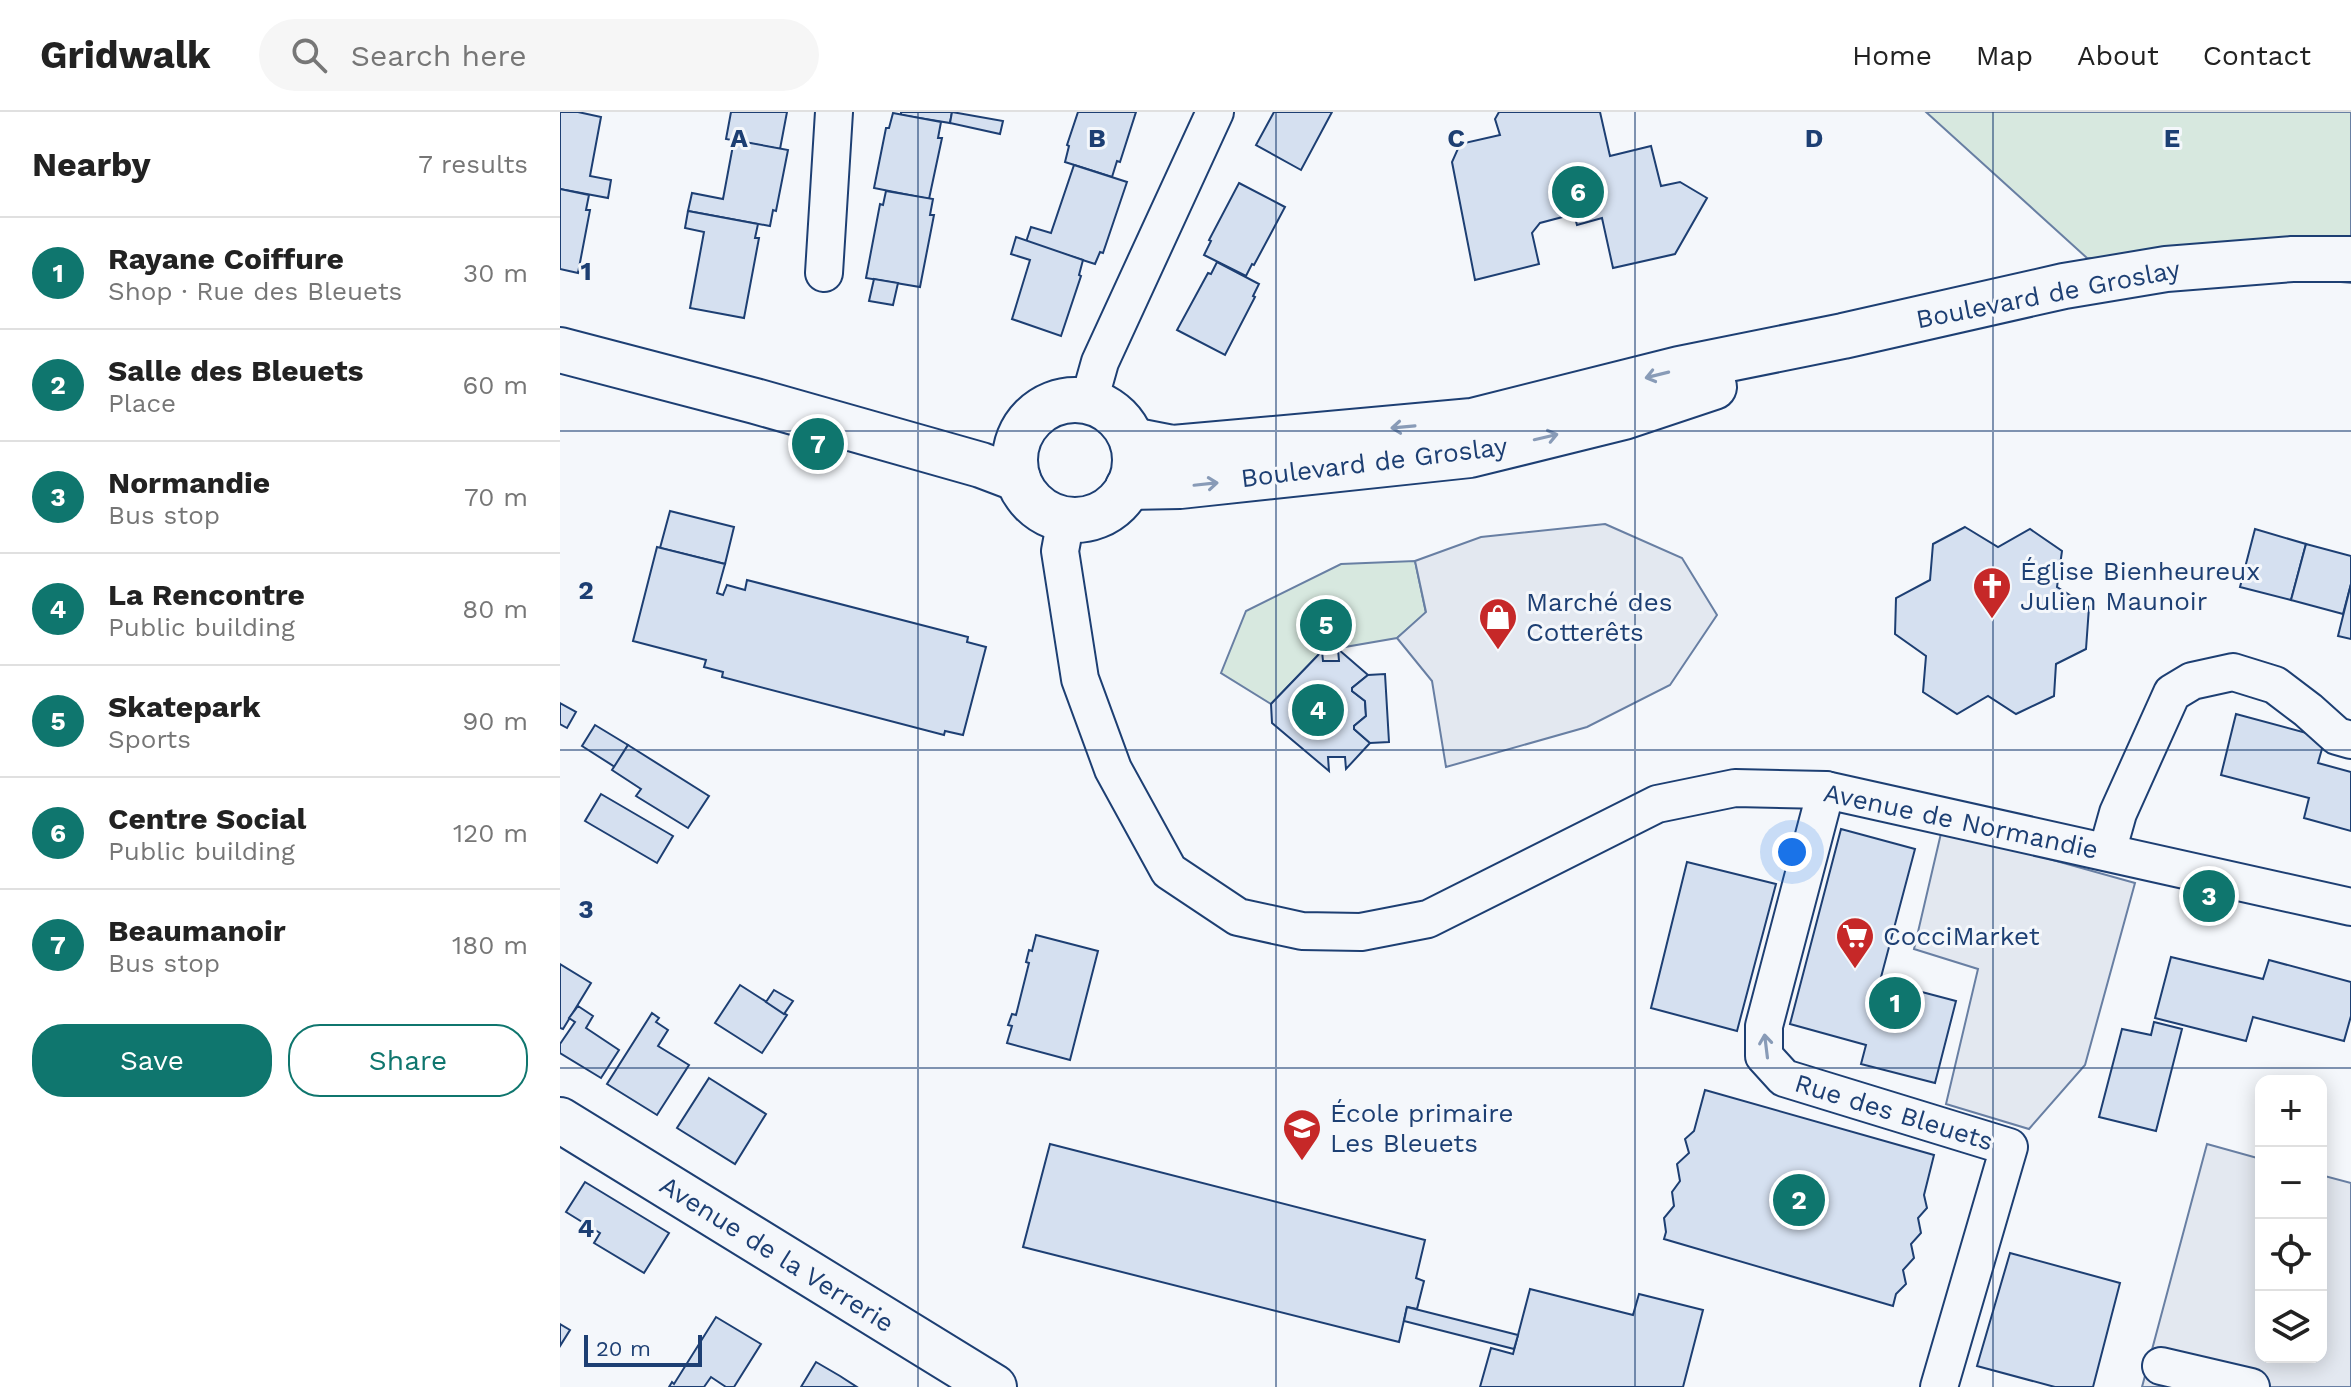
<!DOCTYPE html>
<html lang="en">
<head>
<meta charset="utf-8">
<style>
	body { margin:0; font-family:"Work Sans",sans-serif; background:#f6f6f6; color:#222 }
	.controls { position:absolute; right:24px; bottom:24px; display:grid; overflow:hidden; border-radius:16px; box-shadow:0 4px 20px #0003 }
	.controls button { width:72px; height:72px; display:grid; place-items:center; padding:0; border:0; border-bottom:2px solid #e0e0e0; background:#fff; color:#222; font:40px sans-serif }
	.scale { position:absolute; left:24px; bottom:20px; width:118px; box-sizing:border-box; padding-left:8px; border:4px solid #1d3f73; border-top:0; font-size:22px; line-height:28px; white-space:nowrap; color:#1d3f73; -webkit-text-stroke:6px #f4f7fb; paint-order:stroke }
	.you { position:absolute; left:1232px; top:740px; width:28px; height:28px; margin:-20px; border:6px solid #fff; border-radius:50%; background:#1a73e8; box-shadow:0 0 0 12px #1a73e833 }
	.badge { display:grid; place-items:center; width:52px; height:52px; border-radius:50%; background:#0f766e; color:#fff; font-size:26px; font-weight:700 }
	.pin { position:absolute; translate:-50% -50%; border:4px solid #fff; box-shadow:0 2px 8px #0006 }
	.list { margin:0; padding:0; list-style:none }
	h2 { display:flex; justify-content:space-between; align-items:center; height:104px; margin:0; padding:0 32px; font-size:34px }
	h2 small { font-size:26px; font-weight:400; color:#767676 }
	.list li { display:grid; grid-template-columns:52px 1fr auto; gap:24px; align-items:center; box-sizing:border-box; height:112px; padding:0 32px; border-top:2px solid #e0e0e0 }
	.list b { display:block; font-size:30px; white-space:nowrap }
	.list p { margin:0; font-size:26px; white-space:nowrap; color:#767676 }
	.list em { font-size:26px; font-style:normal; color:#767676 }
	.actions { display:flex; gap:16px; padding:24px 32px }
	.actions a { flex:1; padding:18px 0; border:2px solid #0f766e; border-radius:32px; text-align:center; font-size:28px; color:#0f766e }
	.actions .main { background:#0f766e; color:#fff }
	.icon { flex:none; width:44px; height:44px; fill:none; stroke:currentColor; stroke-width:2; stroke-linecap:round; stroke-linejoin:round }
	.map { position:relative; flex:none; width:1791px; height:1275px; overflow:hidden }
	header { display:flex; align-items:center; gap:48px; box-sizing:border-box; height:112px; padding:0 40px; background:#fff; border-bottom:2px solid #e0e0e0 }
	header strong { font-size:38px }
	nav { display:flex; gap:44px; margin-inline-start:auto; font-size:28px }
	.search { width:560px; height:72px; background:#f6f6f6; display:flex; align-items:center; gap:20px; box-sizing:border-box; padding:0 28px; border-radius:44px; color:#767676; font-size:30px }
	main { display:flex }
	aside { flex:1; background:#fff }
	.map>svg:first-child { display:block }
	.green { fill:#d7e8df; stroke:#687fa3; stroke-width:2 }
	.parking { fill:#e3e8f0; stroke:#687fa3; stroke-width:2 }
	.building { fill:#d5e0f0; stroke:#1d3f73; stroke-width:2 }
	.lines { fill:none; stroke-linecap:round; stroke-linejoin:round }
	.street-casing { stroke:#1d3f73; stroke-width:40 }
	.secondary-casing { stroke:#1d3f73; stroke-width:48 }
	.street { stroke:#f4f7fb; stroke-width:36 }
	.secondary { stroke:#f4f7fb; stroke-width:44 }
	.oneway { stroke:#889bb7 }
	.grid { fill:none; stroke:#1d3f73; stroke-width:2; stroke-opacity:0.55 }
	.labels { text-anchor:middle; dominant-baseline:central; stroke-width:6; stroke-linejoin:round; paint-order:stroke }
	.street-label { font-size:26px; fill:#1d3f73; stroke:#f4f7fb }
	.poi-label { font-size:26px; fill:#1d3f73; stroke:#f4f7fb; text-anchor:start }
	.grid-label { font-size:26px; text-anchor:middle; font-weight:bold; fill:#1d3f73; stroke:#f4f7fb; stroke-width:6; stroke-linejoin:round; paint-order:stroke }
</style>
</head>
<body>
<header>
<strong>Gridwalk</strong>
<div class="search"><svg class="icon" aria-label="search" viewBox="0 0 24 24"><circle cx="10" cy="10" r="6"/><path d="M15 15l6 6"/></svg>Search here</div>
<nav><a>Home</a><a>Map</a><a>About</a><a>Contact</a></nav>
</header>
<main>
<aside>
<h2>Nearby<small>7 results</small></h2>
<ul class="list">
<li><span class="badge">1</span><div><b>Rayane Coiffure</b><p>Shop · Rue des Bleuets</p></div><em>30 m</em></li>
<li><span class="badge">2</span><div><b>Salle des Bleuets</b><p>Place</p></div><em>60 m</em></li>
<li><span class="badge">3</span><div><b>Normandie</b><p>Bus stop</p></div><em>70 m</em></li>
<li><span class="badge">4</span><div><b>La Rencontre</b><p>Public building</p></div><em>80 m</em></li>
<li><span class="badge">5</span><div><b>Skatepark</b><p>Sports</p></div><em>90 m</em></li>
<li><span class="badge">6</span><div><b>Centre Social</b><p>Public building</p></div><em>120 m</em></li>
<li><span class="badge">7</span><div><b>Beaumanoir</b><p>Bus stop</p></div><em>180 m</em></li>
</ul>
<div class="actions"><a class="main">Save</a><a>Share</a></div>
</aside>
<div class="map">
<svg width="1791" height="1275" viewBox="0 0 1791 1275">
	<rect width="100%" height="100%" fill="#f4f7fb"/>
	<g class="green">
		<polygon points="1366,0 1791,0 1791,171 1527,146"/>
		<polygon points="855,449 866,501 837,526 762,539 711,592 661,561 686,499 781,452"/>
	</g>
	<g class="parking">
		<polygon points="1045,412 1122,446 1157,503 1110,573 1027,615 886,655 872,569 837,526 866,500 855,449 921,425"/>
		<polygon points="1382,717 1575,771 1525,953 1469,1017 1386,992 1418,857 1354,837"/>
		<polygon points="1647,1032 1701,1047 1701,1245 1761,1245 1761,1063 1791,1071 1791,1275 1582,1275"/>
	</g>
	<g class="building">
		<polygon points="0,0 18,0 41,5 30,64 51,68 48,86 0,77"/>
		<polygon points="171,0 227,0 220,37 166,27"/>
		<polygon points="341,0 392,0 390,11 341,3"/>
		<polygon points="392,0 443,9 440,22 390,11"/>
		<polygon points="518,0 576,0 560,50 557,49 552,65 505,50 509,34 507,33"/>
		<polygon points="714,0 772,0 741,58 696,33"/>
		<polygon points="939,0 1040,0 1050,44 1091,34 1101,74 1120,70 1147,86 1115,142 1053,156 1042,106 1017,113 1014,102 980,111 972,121 979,152 915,168 892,50 900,32 940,23 935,7"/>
		<polygon points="333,1 381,10 378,26 382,26 369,87 314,76 326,16 329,16"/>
		<polygon points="174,28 228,38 216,99 213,98 210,114 128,99 132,81 163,87"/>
		<polygon points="514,53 567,70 543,141 540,140 535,152 466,130 471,115 491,121"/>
		<polygon points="679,71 725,95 694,153 692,152 686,164 644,143 651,129 649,128"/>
		<polygon points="0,77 29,83 26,98 30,98 18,161 0,157"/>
		<polygon points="326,79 373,87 370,103 374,103 360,175 306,166 320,92 323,93"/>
		<polygon points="128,99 198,112 195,126 199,126 184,206 130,196 144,120 125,116"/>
		<polygon points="456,125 523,148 519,163 521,164 501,224 452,207 470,148 451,142"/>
		<polygon points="657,150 699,172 693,184 695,185 665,243 617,218 648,161 651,162"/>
		<polygon points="314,167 338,171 333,193 309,189"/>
		<polygon points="110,399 174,415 165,452 100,436"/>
		<polygon points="1405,415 1438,435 1470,417 1502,439 1497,475 1529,495 1526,537 1496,552 1494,584 1456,602 1428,584 1397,602 1363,580 1366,544 1335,522 1336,486 1370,468 1373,432"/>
		<polygon points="1695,417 1746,432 1731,488 1680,475"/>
		<polygon points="1746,432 1791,444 1791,472 1783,502 1731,488"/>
		<polygon points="97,435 165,452 157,481 163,483 167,473 185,478 187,468 408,525 407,530 426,535 403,623 385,619 384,623 162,565 163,560 144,555 146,548 73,529"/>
		<polygon points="1791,472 1791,527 1778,524"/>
		<polygon points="778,537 808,563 792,576 792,579 805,589 806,604 794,614 794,617 810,631 786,657 785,645 768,645 769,659 712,611 711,592 762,539 763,549 779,549"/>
		<polygon points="825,562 829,630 810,631 794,617 794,614 806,604 805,589 792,579 792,576 808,563"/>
		<polygon points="0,591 16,600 7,616 0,612"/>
		<polygon points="1676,602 1765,626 1758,651 1791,660 1791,719 1744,706 1749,686 1661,663"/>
		<polygon points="35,613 68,633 55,655 22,634"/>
		<polygon points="68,633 149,684 128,716 76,684 81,677 52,658"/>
		<polygon points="41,682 113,724 97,751 25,709"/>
		<polygon points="1281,717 1355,737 1320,869 1396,889 1375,971 1301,952 1306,933 1230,912"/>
		<polygon points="1127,750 1216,772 1177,919 1091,896"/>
		<polygon points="476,823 538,839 510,948 447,931 452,914 448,913 452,902 456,903 469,851 466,850 469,838 472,839"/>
		<polygon points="1611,845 1703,867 1709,848 1791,870 1791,904 1784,929 1693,905 1686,929 1595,906"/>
		<polygon points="0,852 31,871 3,917 0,916"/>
		<polygon points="180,873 227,903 202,941 155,911"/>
		<polygon points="214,878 233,889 224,902 206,890"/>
		<polygon points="18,894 33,904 26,916 59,938 41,966 0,941 0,932 15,910 9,906"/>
		<polygon points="92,901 99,906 96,910 108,918 98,934 129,953 97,1003 47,972"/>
		<polygon points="1594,910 1622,917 1596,1019 1539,1005 1562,917 1591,923"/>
		<polygon points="149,966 206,1002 175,1052 117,1016"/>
		<polygon points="1145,978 1374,1043 1364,1083 1367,1096 1358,1106 1361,1121 1351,1132 1354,1146 1343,1158 1346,1172 1336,1182 1333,1194 1104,1127 1106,1120 1104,1106 1114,1094 1112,1080 1120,1069 1117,1052 1129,1041 1125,1027 1134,1019"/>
		<polygon points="490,1032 865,1128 856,1166 864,1169 857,1197 847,1195 839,1230 463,1135"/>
		<polygon points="25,1070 109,1121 84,1161 34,1131 40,1121 6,1100"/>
		<polygon points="1450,1141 1560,1171 1533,1275 1495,1275 1417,1254"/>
		<polygon points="970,1177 1073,1203 1079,1182 1143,1198 1123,1275 920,1275 931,1236 953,1242"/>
		<polygon points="847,1195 958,1223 954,1237 844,1209"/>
		<polygon points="156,1205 201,1232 174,1275 166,1275 151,1265 144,1275 109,1275 112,1270 114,1272"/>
		<polygon points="0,1212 10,1218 0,1234"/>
		<polygon points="256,1250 280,1264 297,1275 241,1275"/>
	</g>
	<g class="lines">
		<defs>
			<g id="street">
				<polyline points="264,161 274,0"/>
				<polyline points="529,289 540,250 655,0"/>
				<polyline points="506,407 500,439 520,567 553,657 609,759 678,805 742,819 801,820 868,807 1097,692 1175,676 1266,678 1791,795"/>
				<polyline points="1266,678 1204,914 1204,944 1224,966 1449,1035 1379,1275"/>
				<polyline points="1547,740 1558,701 1612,581 1632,569 1673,560 1715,573 1748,598 1777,624 1791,628"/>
				<polyline points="1601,1254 1691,1275"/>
			</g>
			<g id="secondary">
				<polyline points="0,238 195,289 421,353 458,367"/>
				<circle cx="515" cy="348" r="60"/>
				<polyline points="572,328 613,336 912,309 1119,257 1283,224 1504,174 1606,157 1732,147 1791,147"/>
				<polyline points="568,375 620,374 910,343 1064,305 1154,275"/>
				<polyline points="0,1008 434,1275"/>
			</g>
		</defs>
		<use href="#street" class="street-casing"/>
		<use href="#secondary" class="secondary-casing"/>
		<use href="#street" class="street"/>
		<use href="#secondary" class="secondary"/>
	</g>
	<defs><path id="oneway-shaft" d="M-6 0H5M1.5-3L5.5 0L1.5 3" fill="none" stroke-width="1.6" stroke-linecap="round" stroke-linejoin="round" transform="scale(2)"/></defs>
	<g class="oneway">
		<use href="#oneway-shaft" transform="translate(1097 263) rotate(166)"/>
		<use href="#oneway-shaft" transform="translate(843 315) rotate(175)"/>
		<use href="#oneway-shaft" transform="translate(986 325) rotate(-13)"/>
		<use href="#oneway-shaft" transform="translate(646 372) rotate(-6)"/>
		<use href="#oneway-shaft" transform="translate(1206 934) rotate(-97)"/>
	</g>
	<path class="grid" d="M358,0V1275M716,0V1275M1075,0V1275M1433,0V1275M0,319H1791M0,638H1791M0,956H1791"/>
	<defs>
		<symbol id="church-pin" viewBox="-11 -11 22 30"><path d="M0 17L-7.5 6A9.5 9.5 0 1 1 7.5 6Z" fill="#c62828" stroke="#f4f7fb"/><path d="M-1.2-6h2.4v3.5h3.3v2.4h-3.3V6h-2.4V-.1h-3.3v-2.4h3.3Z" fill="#fff"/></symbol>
		<symbol id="shop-pin" viewBox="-11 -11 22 30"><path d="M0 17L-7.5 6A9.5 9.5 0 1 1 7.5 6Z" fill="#c62828" stroke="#f4f7fb"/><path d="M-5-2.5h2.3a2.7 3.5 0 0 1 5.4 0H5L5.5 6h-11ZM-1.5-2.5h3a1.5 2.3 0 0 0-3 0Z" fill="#fff"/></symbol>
		<symbol id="supermarket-pin" viewBox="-11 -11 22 30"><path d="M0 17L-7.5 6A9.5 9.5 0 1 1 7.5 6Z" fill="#c62828" stroke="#f4f7fb"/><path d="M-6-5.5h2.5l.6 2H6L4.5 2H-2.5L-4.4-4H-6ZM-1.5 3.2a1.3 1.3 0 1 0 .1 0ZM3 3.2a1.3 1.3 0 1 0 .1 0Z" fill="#fff"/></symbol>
		<symbol id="school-pin" viewBox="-11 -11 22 30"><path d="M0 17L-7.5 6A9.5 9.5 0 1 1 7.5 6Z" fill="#c62828" stroke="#f4f7fb"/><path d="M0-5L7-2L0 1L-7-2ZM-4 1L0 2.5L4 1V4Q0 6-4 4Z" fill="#fff"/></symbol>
	</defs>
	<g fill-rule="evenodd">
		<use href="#church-pin" x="1410" y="452" width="44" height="60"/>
		<use href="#shop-pin" x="916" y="483" width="44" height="60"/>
		<use href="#supermarket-pin" x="1273" y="802" width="44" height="60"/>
		<use href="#school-pin" x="720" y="994" width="44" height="60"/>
	</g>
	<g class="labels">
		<g class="street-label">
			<text transform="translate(1488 182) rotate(-11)">Boulevard de Groslay</text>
			<text transform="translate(814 350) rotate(-7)">Boulevard de Groslay</text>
			<text transform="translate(1401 709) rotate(12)">Avenue de Normandie</text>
			<text transform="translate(1334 1000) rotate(17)">Rue des Bleuets</text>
			<text transform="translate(217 1142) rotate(32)">Avenue de la Verrerie</text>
		</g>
		<g class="poi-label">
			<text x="1460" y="459">Église Bienheureux<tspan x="1460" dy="30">Julien Maunoir</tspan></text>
			<text x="966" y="490">Marché des<tspan x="966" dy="30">Cotterêts</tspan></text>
			<text x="1323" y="824">CocciMarket</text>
			<text x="770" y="1001">École primaire<tspan x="770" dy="30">Les Bleuets</tspan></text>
		</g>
	</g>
	<g class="grid-label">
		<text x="179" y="35">A</text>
		<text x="537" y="35">B</text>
		<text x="896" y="35">C</text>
		<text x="1254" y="35">D</text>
		<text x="1612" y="35">E</text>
		<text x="26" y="168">1</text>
		<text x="26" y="487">2</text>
		<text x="26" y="806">3</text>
		<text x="26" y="1125">4</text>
	</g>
</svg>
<div class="controls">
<button>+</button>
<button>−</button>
<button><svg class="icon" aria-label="locate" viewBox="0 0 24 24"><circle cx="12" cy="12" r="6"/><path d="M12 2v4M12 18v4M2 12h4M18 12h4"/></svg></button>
<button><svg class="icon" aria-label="layers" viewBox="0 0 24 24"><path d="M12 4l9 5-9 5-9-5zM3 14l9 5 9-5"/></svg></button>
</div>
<div class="scale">20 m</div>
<div class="you"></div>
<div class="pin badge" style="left:1335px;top:891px">1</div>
<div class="pin badge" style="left:1239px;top:1088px">2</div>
<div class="pin badge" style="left:1649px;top:784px">3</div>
<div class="pin badge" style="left:758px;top:598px">4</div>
<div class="pin badge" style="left:766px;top:513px">5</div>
<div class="pin badge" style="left:1018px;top:80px">6</div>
<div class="pin badge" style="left:258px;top:332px">7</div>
</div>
</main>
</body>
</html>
